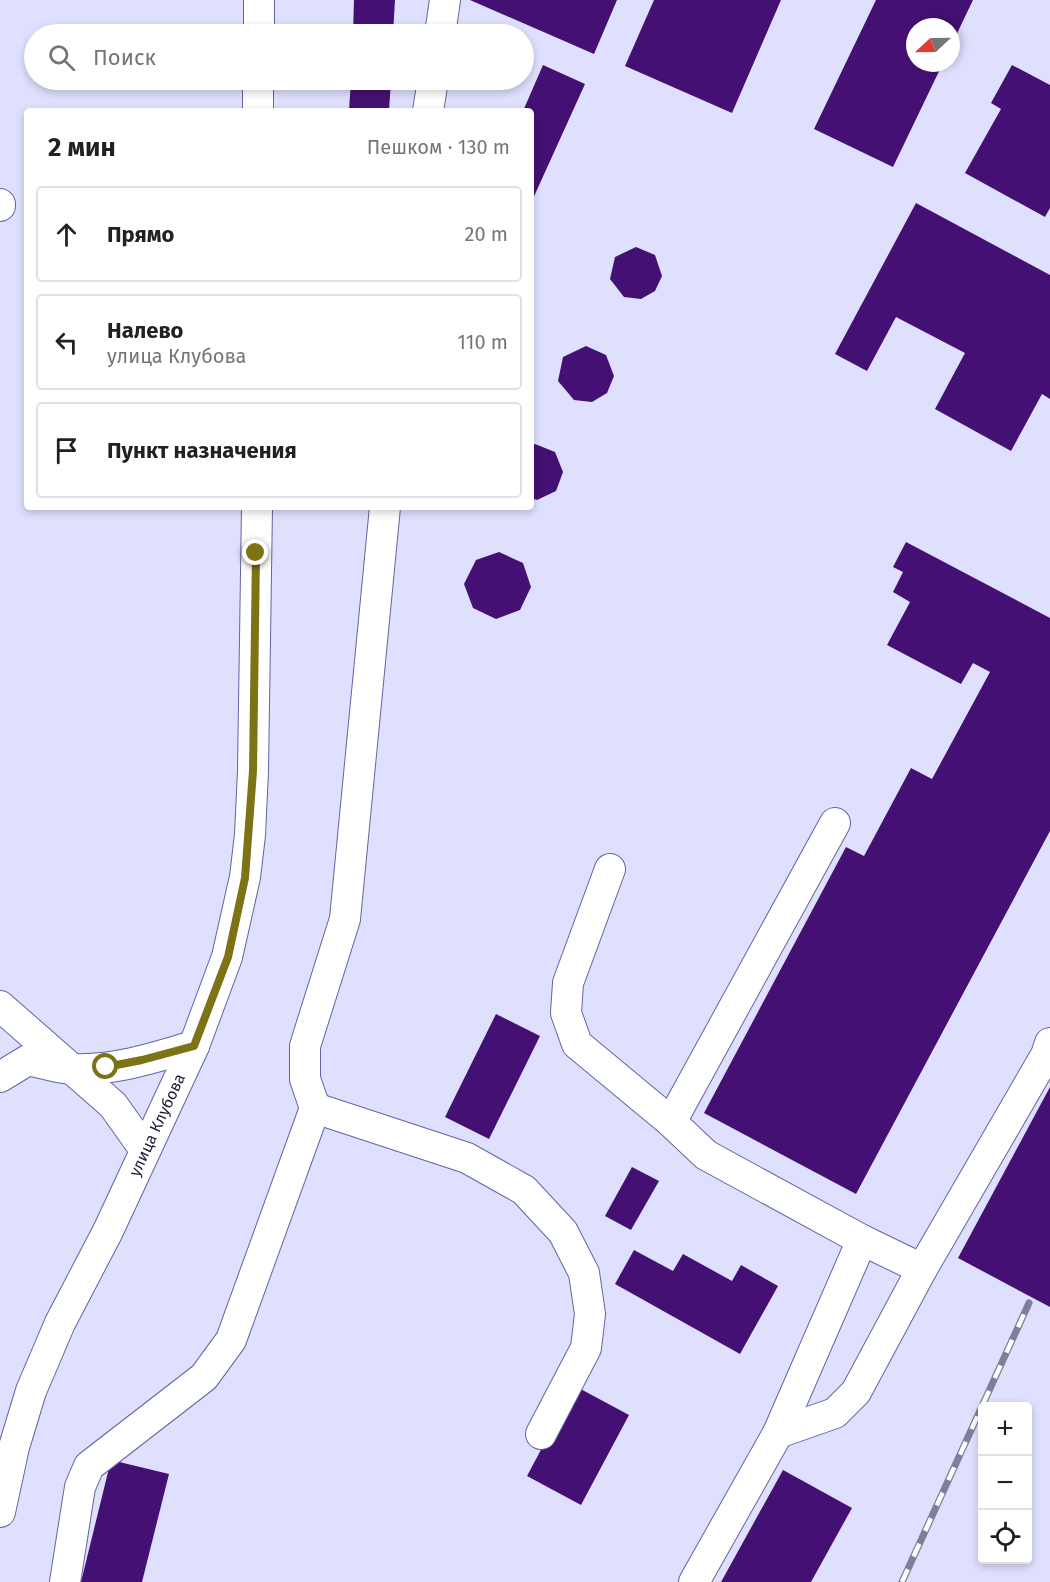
<!DOCTYPE html>
<html lang="ru">
<head>
<meta charset="utf-8">
<style>
	body { margin:0; font-family:"Fira Sans",sans-serif; background:#f6f6f6; color:#202124 }
	.controls { position:absolute; right:18px; bottom:18px; display:grid; overflow:hidden; border-radius:6px; box-shadow:0 3px 9px #0003 }
	.controls button { width:54px; height:54px; display:grid; place-items:center; padding:0; border:0; border-bottom:2px solid #e0e0e0; background:#fff; color:#202124; font:30px sans-serif }
	.compass { position:absolute; left:906px; top:18px; width:54px; height:54px; border-radius:50%; background:#fff; box-shadow:0 3px 9px #0003; rotate:248deg }
	.stop { position:absolute; width:18px; height:18px; margin:-14px; border:4px solid #7d7214; border-radius:50%; background:#fff }
	.stop.end { background:#7d7214; border-color:#fff; box-shadow:0 2px 6px #0008 }
	.list { margin:0; padding:0; list-style:none }
	h2 { display:flex; justify-content:space-between; align-items:center; height:78px; margin:0; padding:0 24px; font-size:26px }
	h2 small { font-size:20px; font-weight:400; color:#757577 }
	.list li { display:grid; grid-template-columns:39px 1fr auto; gap:18px; align-items:center; box-sizing:border-box; height:96px; margin:0 12px 12px; padding:0 12px; border:2px solid #e0e0e0; border-radius:6px }
	.list b { display:block; font-size:22px; white-space:nowrap }
	.list p { margin:0; font-size:20px; white-space:nowrap; color:#757577 }
	.list em { font-size:20px; font-style:normal; color:#757577 }
	.icon { flex:none; width:33px; height:33px; fill:none; stroke:currentColor; stroke-width:2; stroke-linecap:round; stroke-linejoin:round }
	.map { position:relative; flex:none; width:1050px; height:1582px; overflow:hidden }
	.search { position:absolute; background:#fff; box-shadow:0 3px 9px #0003; left:24px; top:24px; width:510px; height:66px; display:flex; align-items:center; gap:15px; box-sizing:border-box; padding:0 21px; border-radius:33px; color:#757577; font-size:22px }
	.panel { position:absolute; background:#fff; box-shadow:0 3px 9px #0003; left:24px; top:108px; width:510px; height:402px; border-radius:6px }
	.map>svg:first-child { display:block }
	.building { fill:#451073 }
	.lines { fill:none; stroke-linecap:round; stroke-linejoin:round }
	.minor-casing { stroke:#6463a3; stroke-width:32 }
	.minor { stroke:#fff; stroke-width:30 }
	.rail-casing { stroke:#7e7f9a; stroke-width:7 }
	.rail { stroke:#fff; stroke-width:4.5; stroke-dasharray:14; stroke-linecap:butt }
	.route { stroke:#7d7214; stroke-width:8 }
	.labels { text-anchor:middle; dominant-baseline:central; stroke-width:6; stroke-linejoin:round; paint-order:stroke }
	.street-label { font-size:16px; fill:#1c1c36; stroke:#fff }
</style>
</head>
<body>
<div class="map">
<svg width="1050" height="1582" viewBox="0 0 1050 1582">
	<rect width="100%" height="100%" fill="#dee0fd"/>
	<g class="building">
		<polygon points="354,0 395,0 393,34 353,34"/>
		<polygon points="470,0 617,0 594,54"/>
		<polygon points="654,0 781,0 732,113 625,66"/>
		<polygon points="876,0 973,0 951,46 951,27 915,27 915,63 943,63 893,167 814,129"/>
		<polygon points="543,65 585,84 531,203 531,111 523,111"/>
		<polygon points="1012,65 1050,85 1050,208 1045,217 965,173 1001,109 991,103"/>
		<polygon points="351,80 391,80 389,111 349,111"/>
		<polygon points="916,203 1050,275 1050,399 1042,394 1011,451 935,409 965,353 896,317 867,371 835,354"/>
		<polygon points="636,247 655,255 662,276 655,291 641,299 624,297 610,279 615,257"/>
		<polygon points="586,346 606,355 614,376 607,393 592,402 574,400 558,381 563,357"/>
		<polygon points="535,444 555,452 563,472 556,491 537,500 531,498 531,446"/>
		<polygon points="906,542 1050,618 1050,831 856,1194 704,1113 846,847 864,856 911,768 932,779 990,672 973,663 961,684 887,645 910,602 893,592 903,572 893,567"/>
		<polygon points="499,552 523,563 531,587 520,610 496,619 473,608 464,584 476,560"/>
		<polygon points="496,1014 540,1036 489,1139 445,1117"/>
		<polygon points="1050,1087 1050,1307 958,1258"/>
		<polygon points="632,1167 659,1181 631,1230 605,1216"/>
		<polygon points="634,1250 673,1271 683,1254 732,1281 741,1265 778,1286 740,1354 615,1284"/>
		<polygon points="575,1386 629,1415 581,1505 527,1476"/>
		<polygon points="111,1460 169,1474 142,1582 81,1582"/>
		<polygon points="783,1470 852,1508 811,1582 721,1582"/>
	</g>
	<g class="lines">
		<defs>
			<g id="minor">
				<polyline points="259,34 259,0"/>
				<polyline points="440,34 445,0"/>
				<polyline points="258,111 258,80"/>
				<polyline points="428,111 433,80"/>
				<polyline points="0,204 0,206"/>
				<polyline points="610,869 568,983 566,1013 577,1044 671,1122 706,1155 862,1240 778,1433 694,1582"/>
				<polyline points="0,1006 113,1105 145,1150"/>
				<path d="M0,1077L28,1060C43,1063 59,1069 74,1069C115,1071 155,1057 194,1046"/>
				<polyline points="315,1108 467,1158 524,1190 563,1232 584,1273 590,1314 586,1348 541,1434"/>
				<polyline points="671,1122 835,823"/>
				<polyline points="862,1240 922,1269"/>
				<polyline points="778,1433 835,1413 856,1392 922,1269 1046,1055 1050,1043"/>
				<polyline points="0,1512 14,1447 31,1391 60,1323 108,1231 194,1046 227,957 245,877 250,835 253,771 257,507"/>
				<polyline points="65,1582 80,1487 89,1466 204,1377 231,1340 315,1108 305,1079 305,1046 345,919 385,507"/>
			</g>
		</defs>
		<use href="#minor" class="minor-casing"/>
		<use href="#minor" class="minor"/>
		<defs>
			<polyline id="rail" points="902,1582 1029,1303"/>
		</defs>
		<use href="#rail" class="rail-casing"/>
		<use href="#rail" class="rail"/>
	</g>
	<g class="lines">
		<polyline class="route" points="106,1067 142,1060 194,1046 228,957 245,878 253,771 256,553"/>
	</g>
	<g class="labels">
		<g class="street-label">
			<text transform="translate(157 1125) rotate(-65)">улица Клубова</text>
		</g>
	</g>
</svg>
<div class="controls">
<button>+</button>
<button>−</button>
<button><svg class="icon" aria-label="locate" viewBox="0 0 24 24"><circle cx="12" cy="12" r="6"/><path d="M12 2v4M12 18v4M2 12h4M18 12h4"/></svg></button>
</div>
<svg class="compass" viewBox="-18 -18 36 36"><path d="M0-13l5 13h-10z" fill="#e53935"/><path d="M0 13l5-13h-10z" fill="#757577"/></svg>
<div class="stop" style="left:106px;top:1067px"></div>
<div class="stop end" style="left:256px;top:553px"></div>
<div class="search"><svg class="icon" aria-label="search" viewBox="0 0 24 24"><circle cx="10" cy="10" r="6"/><path d="M15 15l6 6"/></svg>Поиск</div>
<section class="panel">
<h2>2 мин<small>Пешком · 130 m</small></h2>
<ul class="list">
<li><svg class="icon" aria-label="ahead" viewBox="0 0 24 24"><path d="M12 20V5M6 11l6-6 6 6"/></svg><div><b>Прямо</b></div><em>20 m</em></li>
<li><svg class="icon" aria-label="left" viewBox="0 0 24 24"><path d="M17 20v-9H6M10 6l-5 5 5 5"/></svg><div><b>Налево</b><p>улица Клубова</p></div><em>110 m</em></li>
<li><svg class="icon" aria-label="arrive" viewBox="0 0 24 24"><path d="M6 21V4h12l-3 4 3 4H6"/></svg><div><b>Пункт назначения</b></div></li>
</ul>
</section>
</div>
</body>
</html>
